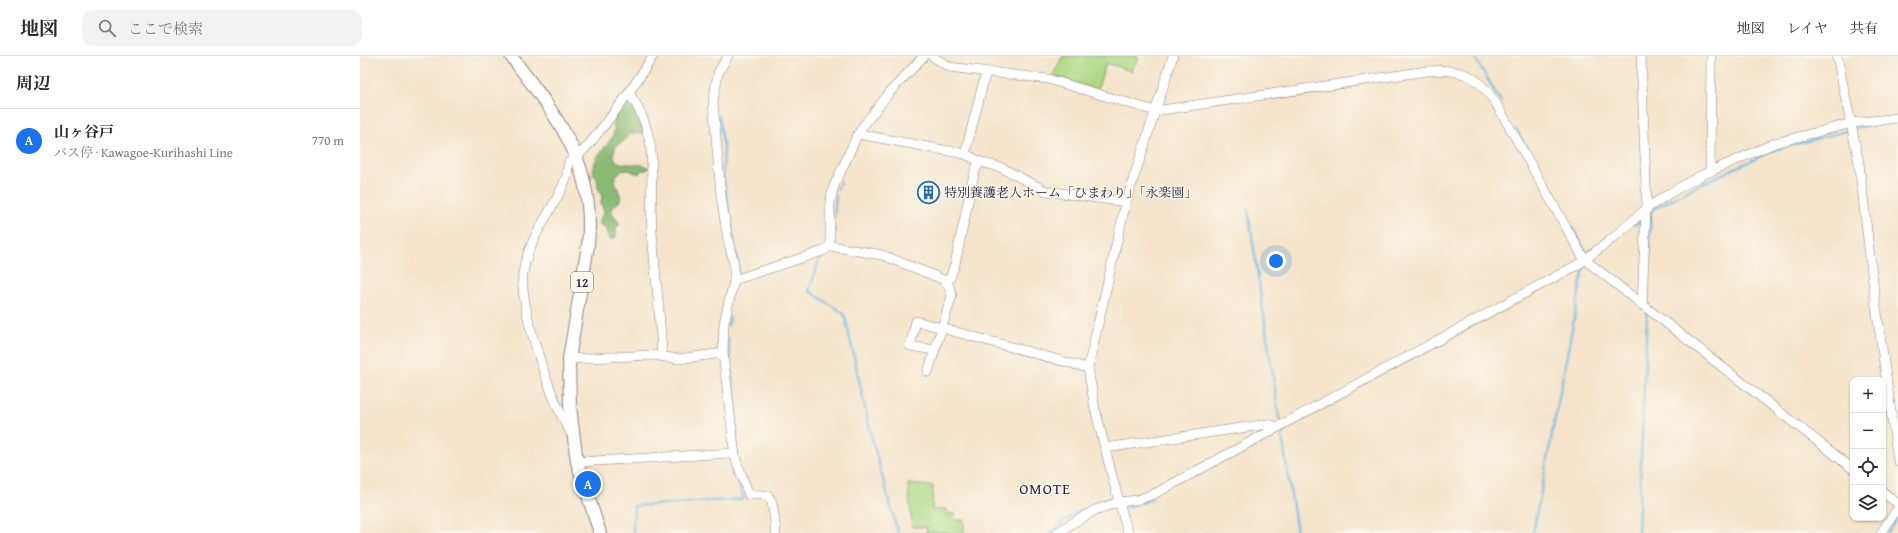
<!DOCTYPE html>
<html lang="ja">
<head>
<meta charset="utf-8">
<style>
	body { margin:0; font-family:"Gentium Book Plus","Noto Serif JP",serif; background:#f2f2f3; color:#2b2b33 }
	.controls { position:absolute; right:12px; bottom:12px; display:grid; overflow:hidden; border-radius:8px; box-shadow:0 1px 3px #0004 }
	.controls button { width:36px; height:36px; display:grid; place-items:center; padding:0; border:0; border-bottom:1px solid #e1e1e2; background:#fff; color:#2b2b33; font:20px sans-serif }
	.you { position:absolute; left:916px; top:205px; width:14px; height:14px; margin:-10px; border:3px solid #fff; border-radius:50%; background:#1a73e8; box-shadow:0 0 0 6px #1a73e833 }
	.badge { display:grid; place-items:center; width:26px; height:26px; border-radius:50%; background:#1a73e8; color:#fff; font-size:13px; font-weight:700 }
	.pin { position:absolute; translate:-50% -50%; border:2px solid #fff; box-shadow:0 1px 4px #0006 }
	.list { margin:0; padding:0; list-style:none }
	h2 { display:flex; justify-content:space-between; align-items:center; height:52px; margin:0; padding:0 16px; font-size:17px }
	h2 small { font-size:13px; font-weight:400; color:#7c7c81 }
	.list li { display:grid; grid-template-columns:26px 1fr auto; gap:12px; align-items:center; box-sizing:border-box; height:64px; padding:0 16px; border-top:1px solid #e1e1e2 }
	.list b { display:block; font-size:15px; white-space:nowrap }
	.list p { margin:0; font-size:13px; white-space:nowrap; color:#7c7c81 }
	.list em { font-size:13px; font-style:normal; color:#7c7c81 }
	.icon { flex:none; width:22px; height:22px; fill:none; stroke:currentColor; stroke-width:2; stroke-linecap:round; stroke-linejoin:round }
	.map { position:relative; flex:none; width:1538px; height:477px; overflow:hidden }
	header { display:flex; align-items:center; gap:24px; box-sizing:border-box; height:56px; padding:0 20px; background:#fff; border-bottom:1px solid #e1e1e2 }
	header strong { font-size:19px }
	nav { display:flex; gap:22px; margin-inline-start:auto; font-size:14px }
	.search { width:280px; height:36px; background:#f2f2f3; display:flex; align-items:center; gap:10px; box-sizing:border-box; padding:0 14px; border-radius:12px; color:#7c7c81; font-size:15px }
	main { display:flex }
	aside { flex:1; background:#fff }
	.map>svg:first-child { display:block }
	.green { fill:#adda86; stroke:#687e60 }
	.forest { fill:#8aba73; stroke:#566e57 }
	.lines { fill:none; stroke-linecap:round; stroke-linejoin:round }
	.stream { stroke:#69b8e4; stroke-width:2 }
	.minor-casing { stroke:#8c8383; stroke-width:10 }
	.major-casing { stroke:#8c8383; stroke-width:14 }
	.minor { stroke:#fff; stroke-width:9 }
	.major { stroke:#fff; stroke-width:12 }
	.labels { text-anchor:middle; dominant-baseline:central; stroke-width:3; stroke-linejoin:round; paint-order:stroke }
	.shield { fill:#fbf7ec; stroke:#636270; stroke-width:1 }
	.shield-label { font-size:12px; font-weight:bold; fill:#22223b }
	.poi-label { font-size:13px; fill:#22223b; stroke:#fbf7ec; text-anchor:start }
	.quarter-label { font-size:15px; letter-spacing:1px; fill:#22223b; stroke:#fbf7ec }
</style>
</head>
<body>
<header>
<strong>地図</strong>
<div class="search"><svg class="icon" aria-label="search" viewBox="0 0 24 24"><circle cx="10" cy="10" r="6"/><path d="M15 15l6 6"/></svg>ここで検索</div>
<nav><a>地図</a><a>レイヤ</a><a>共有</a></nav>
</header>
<main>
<aside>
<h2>周辺<small></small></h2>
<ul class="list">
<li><span class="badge">A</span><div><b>山ヶ谷戸</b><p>バス停 · Kawagoe-Kurihashi Line</p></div><em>770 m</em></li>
</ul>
</aside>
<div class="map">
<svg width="1538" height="477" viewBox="0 0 1538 477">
	<rect width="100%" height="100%" fill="#fbf7ec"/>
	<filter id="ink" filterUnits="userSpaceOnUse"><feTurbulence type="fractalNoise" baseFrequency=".025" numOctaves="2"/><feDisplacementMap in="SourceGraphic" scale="8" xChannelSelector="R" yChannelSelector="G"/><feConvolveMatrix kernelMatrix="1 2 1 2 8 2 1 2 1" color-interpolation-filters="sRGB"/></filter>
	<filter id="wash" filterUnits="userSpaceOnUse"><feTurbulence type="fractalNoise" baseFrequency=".012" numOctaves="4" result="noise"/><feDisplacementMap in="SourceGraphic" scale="16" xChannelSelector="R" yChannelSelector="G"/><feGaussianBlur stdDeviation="0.9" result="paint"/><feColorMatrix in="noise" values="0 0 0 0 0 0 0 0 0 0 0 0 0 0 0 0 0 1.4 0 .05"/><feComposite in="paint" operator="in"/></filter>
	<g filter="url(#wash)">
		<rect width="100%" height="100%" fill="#f5e4cb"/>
		<g class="green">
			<polygon points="703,0 777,0 779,1 771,15 746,7 737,34 693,19"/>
			<polygon points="548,428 573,430 572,454 587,453 587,458 594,458 595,464 604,464 604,477 567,477 566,471 552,471"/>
		</g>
		<path class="forest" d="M272,44L286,77L269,78L263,86L256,89L253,99L257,106C267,110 282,106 289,112L287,114H281L280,117H275L269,114L261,115L255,120V126L261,141L259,146L251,152L253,159L260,168L256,171V181L251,184L248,181L246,172L238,167L244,156L241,147L242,139L238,132L237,122L234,120C230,103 245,94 253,80C255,75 254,70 254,65C255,58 265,46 272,44Z"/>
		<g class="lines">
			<g class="stream">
				<polyline points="1114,0 1141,46"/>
				<polyline points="359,59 364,95 363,117 379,214 378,219"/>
				<polyline points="1494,72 1511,69"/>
				<polyline points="1156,73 1227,197"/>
				<polyline points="477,133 481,125"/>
				<polyline points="888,154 920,367"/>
				<polyline points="1289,158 1295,152 1337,130 1414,94 1490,74"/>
				<polyline points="474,161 476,140"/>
				<polyline points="1275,169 1282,163"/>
				<polyline points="464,199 459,204 449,235 482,256 485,260 512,383 538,477"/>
				<polyline points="1287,248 1291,156"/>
				<polyline points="368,270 370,261"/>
				<polyline points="368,281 377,363 377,389"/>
				<polyline points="921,373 937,477"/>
				<polyline points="781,447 792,443"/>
				<polyline points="764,448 768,451 777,448"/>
				<polyline points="273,477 274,450 384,443 370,400"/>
				<polyline points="688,477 715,458 753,441 755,443"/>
				<polyline points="1173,477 1224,210"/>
				<polyline points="1278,477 1287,256"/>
				<polyline points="1528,477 1538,460"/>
			</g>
		</g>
	</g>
	<g filter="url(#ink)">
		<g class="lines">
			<defs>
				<g id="minor">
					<path d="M368,0L358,17L353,46L361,140L368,184L374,208V224L364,267L363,297L375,401L389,439C394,439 404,438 408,440C414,444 415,470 416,477"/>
					<polyline points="564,0 530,36 503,70 496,82 474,130 470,145 470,190 522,199 575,220 584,224 589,230 592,239 568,316"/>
					<path d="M572,0L589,11L688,23L795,55L1067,15C1103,12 1117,19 1137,49L1224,203L1493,413"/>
					<polyline points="1281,0 1287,152"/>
					<polyline points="1477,0 1499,107 1515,243 1538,405"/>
					<path d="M269,37C303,86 288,121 292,175C295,216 300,257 302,299"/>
					<polyline points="498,78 605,98 621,106"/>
					<polyline points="605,98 626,16"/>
					<polyline points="1350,116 1351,0"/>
					<polyline points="374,224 463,195 470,190"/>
					<polyline points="586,226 590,222 595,208 614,118 617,110 621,106 642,112 686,135 766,146"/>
					<polyline points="1282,249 1286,153"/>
					<polyline points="574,294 550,290 556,265 728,312"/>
					<polyline points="209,303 293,299 318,303 363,297"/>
					<path d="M213,380C193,352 159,251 163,217C167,188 186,163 199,138C202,132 206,124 207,118C208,115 207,109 209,106C211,104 215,103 217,101C222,96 228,90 233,83C255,57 275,29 293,0"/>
					<polyline points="745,392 908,368 919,371"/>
					<polyline points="217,406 375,397"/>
					<polyline points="1523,436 1538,448"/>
					<polyline points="696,477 735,454 759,446 777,444 796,437 1219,208 1253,182 1286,153 1310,137 1342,119 1415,87 1492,67 1538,62"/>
					<polyline points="768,477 756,435 735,353 728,312 766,146 813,0"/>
					<polyline points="1521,477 1538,452"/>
				</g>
				<path id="major" d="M151,0C197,61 236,107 228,189L209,303L210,351L217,406L240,477"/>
			</defs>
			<use href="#minor" class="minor-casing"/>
			<use href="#major" class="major-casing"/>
			<use href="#minor" class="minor"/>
			<use href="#major" class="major"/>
		</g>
	</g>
	<defs>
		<symbol id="building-ring" viewBox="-11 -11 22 22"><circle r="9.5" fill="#fbf7ec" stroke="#1f6fb2" stroke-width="1.5"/><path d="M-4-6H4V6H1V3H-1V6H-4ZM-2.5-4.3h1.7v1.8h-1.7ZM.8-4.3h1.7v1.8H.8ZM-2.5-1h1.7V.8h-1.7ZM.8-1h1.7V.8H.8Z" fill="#1f6fb2"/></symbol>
	</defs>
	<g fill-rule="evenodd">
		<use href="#building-ring" x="556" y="124" width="25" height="25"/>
	</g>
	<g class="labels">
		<rect class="shield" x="211" y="216" width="22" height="20" rx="3"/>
		<g class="shield-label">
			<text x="222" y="226">12</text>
		</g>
		<g class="poi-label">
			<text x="584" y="136">特別養護老人ホーム「ひまわり」「永楽園」</text>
		</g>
		<g class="quarter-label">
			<text x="685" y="432">OMOTE</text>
		</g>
	</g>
</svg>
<div class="controls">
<button>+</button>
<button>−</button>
<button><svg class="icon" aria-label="locate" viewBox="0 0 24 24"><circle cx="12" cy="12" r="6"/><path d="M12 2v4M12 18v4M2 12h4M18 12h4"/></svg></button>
<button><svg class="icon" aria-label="layers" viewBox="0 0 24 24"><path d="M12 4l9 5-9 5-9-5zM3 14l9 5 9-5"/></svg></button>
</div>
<div class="you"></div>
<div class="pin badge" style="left:228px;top:428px">A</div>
</div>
</main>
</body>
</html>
